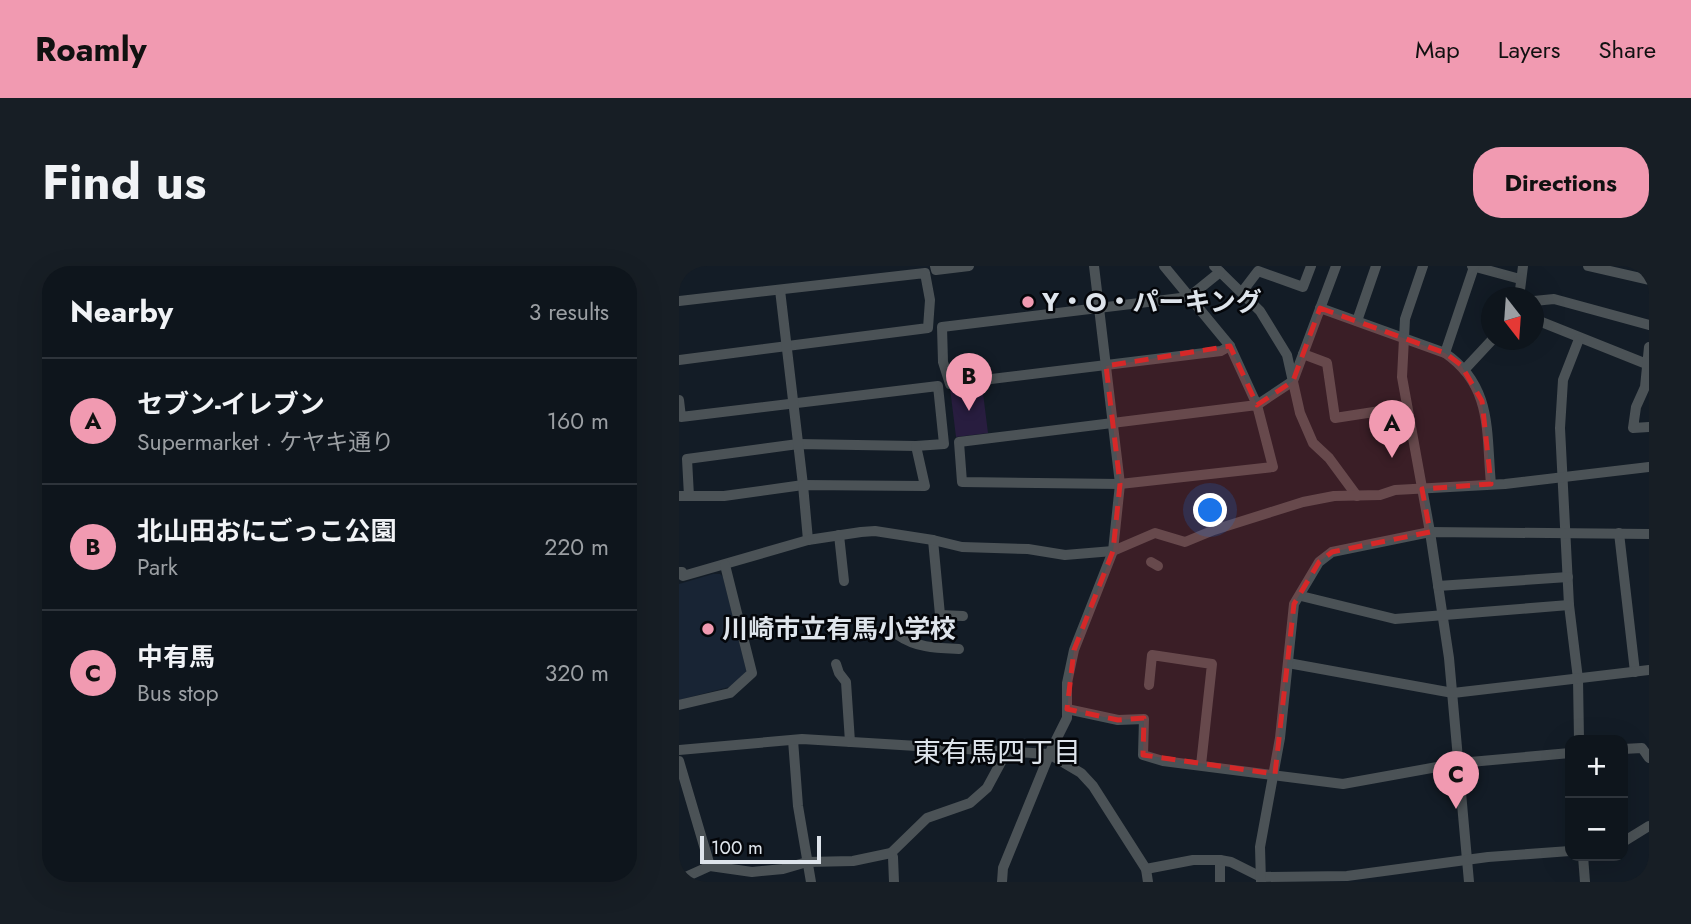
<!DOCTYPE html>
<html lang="en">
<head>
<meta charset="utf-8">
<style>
	body { margin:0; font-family:Jost,"Noto Sans JP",sans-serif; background:#171e25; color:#f1f3f6 }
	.controls { position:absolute; right:21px; bottom:21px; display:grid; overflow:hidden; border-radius:14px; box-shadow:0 7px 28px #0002 }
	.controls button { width:63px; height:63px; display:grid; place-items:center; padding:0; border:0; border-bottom:2px solid #2e343b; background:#0e151c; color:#f1f3f6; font:35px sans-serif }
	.compass { position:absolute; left:802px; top:21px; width:63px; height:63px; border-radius:50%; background:#0e151c; box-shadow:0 7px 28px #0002; rotate:163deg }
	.scale { position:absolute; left:21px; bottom:18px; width:121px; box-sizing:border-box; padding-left:7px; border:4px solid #dee4eb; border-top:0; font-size:19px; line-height:24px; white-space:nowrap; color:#dee4eb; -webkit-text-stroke:5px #04060a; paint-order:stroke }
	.you { position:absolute; left:532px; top:245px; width:24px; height:24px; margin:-18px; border:5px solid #fff; border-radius:50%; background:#1a73e8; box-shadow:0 0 0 10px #1a73e833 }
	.badge { display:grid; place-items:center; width:46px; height:46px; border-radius:50%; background:#f19ab1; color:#111; font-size:23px; font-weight:700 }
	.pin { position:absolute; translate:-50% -58px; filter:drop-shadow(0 2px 4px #0008) }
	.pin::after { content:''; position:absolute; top:37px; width:24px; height:21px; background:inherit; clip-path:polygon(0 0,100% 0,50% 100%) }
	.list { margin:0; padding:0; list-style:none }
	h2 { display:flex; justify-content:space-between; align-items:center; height:91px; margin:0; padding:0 28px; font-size:30px }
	h2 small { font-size:23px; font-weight:400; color:#9b9fa3 }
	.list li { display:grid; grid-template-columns:46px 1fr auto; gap:21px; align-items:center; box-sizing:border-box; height:126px; padding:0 28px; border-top:2px solid #2e343b }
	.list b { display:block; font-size:26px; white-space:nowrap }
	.list p { margin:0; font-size:23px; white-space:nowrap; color:#9b9fa3 }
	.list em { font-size:23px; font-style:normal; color:#9b9fa3 }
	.map { position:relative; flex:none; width:970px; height:616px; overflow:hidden; border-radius:28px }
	header { display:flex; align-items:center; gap:42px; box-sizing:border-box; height:98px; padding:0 35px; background:#f19ab1; color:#111 }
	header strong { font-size:33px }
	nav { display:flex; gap:38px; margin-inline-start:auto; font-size:24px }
	.intro { display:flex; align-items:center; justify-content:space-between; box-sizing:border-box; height:168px; padding:0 42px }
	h1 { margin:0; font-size:49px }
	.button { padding:18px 32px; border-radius:28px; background:#f19ab1; color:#111; font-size:24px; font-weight:700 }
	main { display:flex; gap:42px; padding:0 42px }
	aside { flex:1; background:#0e151c; border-radius:28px; box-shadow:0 7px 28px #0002 }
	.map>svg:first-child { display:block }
	.built { fill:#182434 }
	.green { fill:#281d3f }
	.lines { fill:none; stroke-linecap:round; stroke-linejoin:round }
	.minor { stroke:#4b5256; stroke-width:10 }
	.marked { fill:#d62828; fill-opacity:0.2; stroke:#d62828; stroke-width:5; stroke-dasharray:14 9; stroke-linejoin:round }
	.poi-dot { fill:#f19ab1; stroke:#04060a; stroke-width:2.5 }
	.labels { text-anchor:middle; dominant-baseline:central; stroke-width:5; stroke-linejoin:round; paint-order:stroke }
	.poi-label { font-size:26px; font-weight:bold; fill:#dee4eb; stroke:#04060a; text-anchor:start }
	.neighbourhood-label { font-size:28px; fill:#dee4eb; stroke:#04060a }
</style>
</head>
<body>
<header>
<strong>Roamly</strong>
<nav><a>Map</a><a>Layers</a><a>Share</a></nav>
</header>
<div class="intro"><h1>Find us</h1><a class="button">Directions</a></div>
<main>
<aside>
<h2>Nearby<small>3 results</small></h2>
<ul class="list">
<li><span class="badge">A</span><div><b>セブン-イレブン</b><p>Supermarket · ケヤキ通り</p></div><em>160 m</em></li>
<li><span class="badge">B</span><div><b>北山田おにごっこ公園</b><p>Park</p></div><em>220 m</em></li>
<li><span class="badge">C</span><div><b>中有馬</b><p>Bus stop</p></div><em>320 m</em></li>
</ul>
</aside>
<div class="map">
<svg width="970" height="616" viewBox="0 0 970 616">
	<rect width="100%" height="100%" fill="#131c26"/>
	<polygon class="built" points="34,308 41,308 44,311 68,407 50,421 0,434 0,318"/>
	<polygon class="green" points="303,119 309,167 277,171 271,122"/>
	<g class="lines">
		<g class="minor">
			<polyline points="256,0 257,4 290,0"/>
			<polyline points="485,0 551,80 578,139 594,201 441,218 283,216 280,176 578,139 614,115 657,0"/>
			<polyline points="535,0 581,45 608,89 621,147 634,177 650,192 678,230"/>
			<polyline points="744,0 726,53 723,111 751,266 770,392 790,616"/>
			<polyline points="793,0 841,13"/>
			<polyline points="909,0 970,14"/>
			<polyline points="541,6 510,31 263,61 264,96 271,118 542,85 551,80"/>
			<polyline points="563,26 579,5 624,21 632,0"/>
			<polyline points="840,32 844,0"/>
			<polyline points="0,35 246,7 251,34 249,62 0,94"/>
			<polyline points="855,35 875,33 970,59"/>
			<path d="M641,42L766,87C814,120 807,166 812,218"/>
			<polyline points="855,53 970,99"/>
			<polyline points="678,55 697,0"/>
			<polyline points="900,73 884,114 881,162 890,339 899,413 900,474"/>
			<polyline points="970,81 966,121 957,141 954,162 970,161"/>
			<polyline points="766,87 795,1"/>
			<polyline points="624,88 648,97 656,152 727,141"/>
			<polyline points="786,103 813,74"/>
			<polyline points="0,134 2,151 259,120 265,178 237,180 119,178 8,193 10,230"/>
			<polyline points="0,230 45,230 124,219 101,24"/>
			<polyline points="940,267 956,406"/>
			<polyline points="160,269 165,315"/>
			<polyline points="129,274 124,219 246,220 237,180"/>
			<polyline points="254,274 261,349 284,350"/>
			<polyline points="472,296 479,300"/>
			<polyline points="0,306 3,306 4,310 129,274 182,266 196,265 254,274 283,281 349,283 386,289 434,285 476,267 506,276 535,264 624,236 655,230 701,229 716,224 826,218 970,201"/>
			<polyline points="759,320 889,311"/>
			<polyline points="622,330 716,353 890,339"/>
			<path d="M219,369C238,382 258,382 280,383"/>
			<polyline points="609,397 774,427 970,404"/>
			<polyline points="157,398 160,407 167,416 171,476"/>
			<polyline points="470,419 473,389 533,398 522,499"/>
			<polyline points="0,439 51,427 73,407 46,299"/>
			<polyline points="388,443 439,454 465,453 464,489 484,495 664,518 780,497 891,487"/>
			<polyline points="114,474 119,540 132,616"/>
			<polyline points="944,483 963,482 970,492"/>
			<polyline points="0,484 123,473 370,488 402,507 414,520 467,603 469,616"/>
			<polyline points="0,495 31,600"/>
			<polyline points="944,576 970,560"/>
			<polyline points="212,587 214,591 215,616"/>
			<polyline points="904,590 906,616"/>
			<polyline points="541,594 541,616"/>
			<polyline points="467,603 514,594 541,594 552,596 582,611 668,610 809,591 891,585"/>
			<polyline points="0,614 31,600 73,606 104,603 128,596 174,595 212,587 248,552 291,537 308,522 328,485"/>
			<polyline points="323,616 324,602 373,482 388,452 388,417 395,384 434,285 441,218 415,0"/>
			<polyline points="582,616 581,581 601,472 615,338 640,296 653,286 751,266 970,268"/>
		</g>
	</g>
	<path class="marked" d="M641,42L766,87L782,99L803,135L812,218L743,223L751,266L653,286L640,296L615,338L596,508L464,489L465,452L439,454L388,443L395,384L434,285L441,218L427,100L551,80L578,139L614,115Z"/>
	<g class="poi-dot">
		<circle cx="349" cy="36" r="7"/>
		<circle cx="29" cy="363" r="7"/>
	</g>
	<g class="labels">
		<g class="poi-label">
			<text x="363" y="36">Y・O・パーキング</text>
			<text x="43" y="363">川崎市立有馬小学校</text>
		</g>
		<g class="neighbourhood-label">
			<text x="318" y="486">東有馬四丁目</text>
		</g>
	</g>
</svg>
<div class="controls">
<button>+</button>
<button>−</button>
</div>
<svg class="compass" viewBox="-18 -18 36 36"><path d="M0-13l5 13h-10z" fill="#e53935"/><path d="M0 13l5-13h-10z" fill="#9b9fa3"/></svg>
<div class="scale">100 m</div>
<div class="you"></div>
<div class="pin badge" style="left:713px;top:192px">A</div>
<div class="pin badge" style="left:290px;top:145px">B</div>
<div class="pin badge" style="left:777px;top:543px">C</div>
</div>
</main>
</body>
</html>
